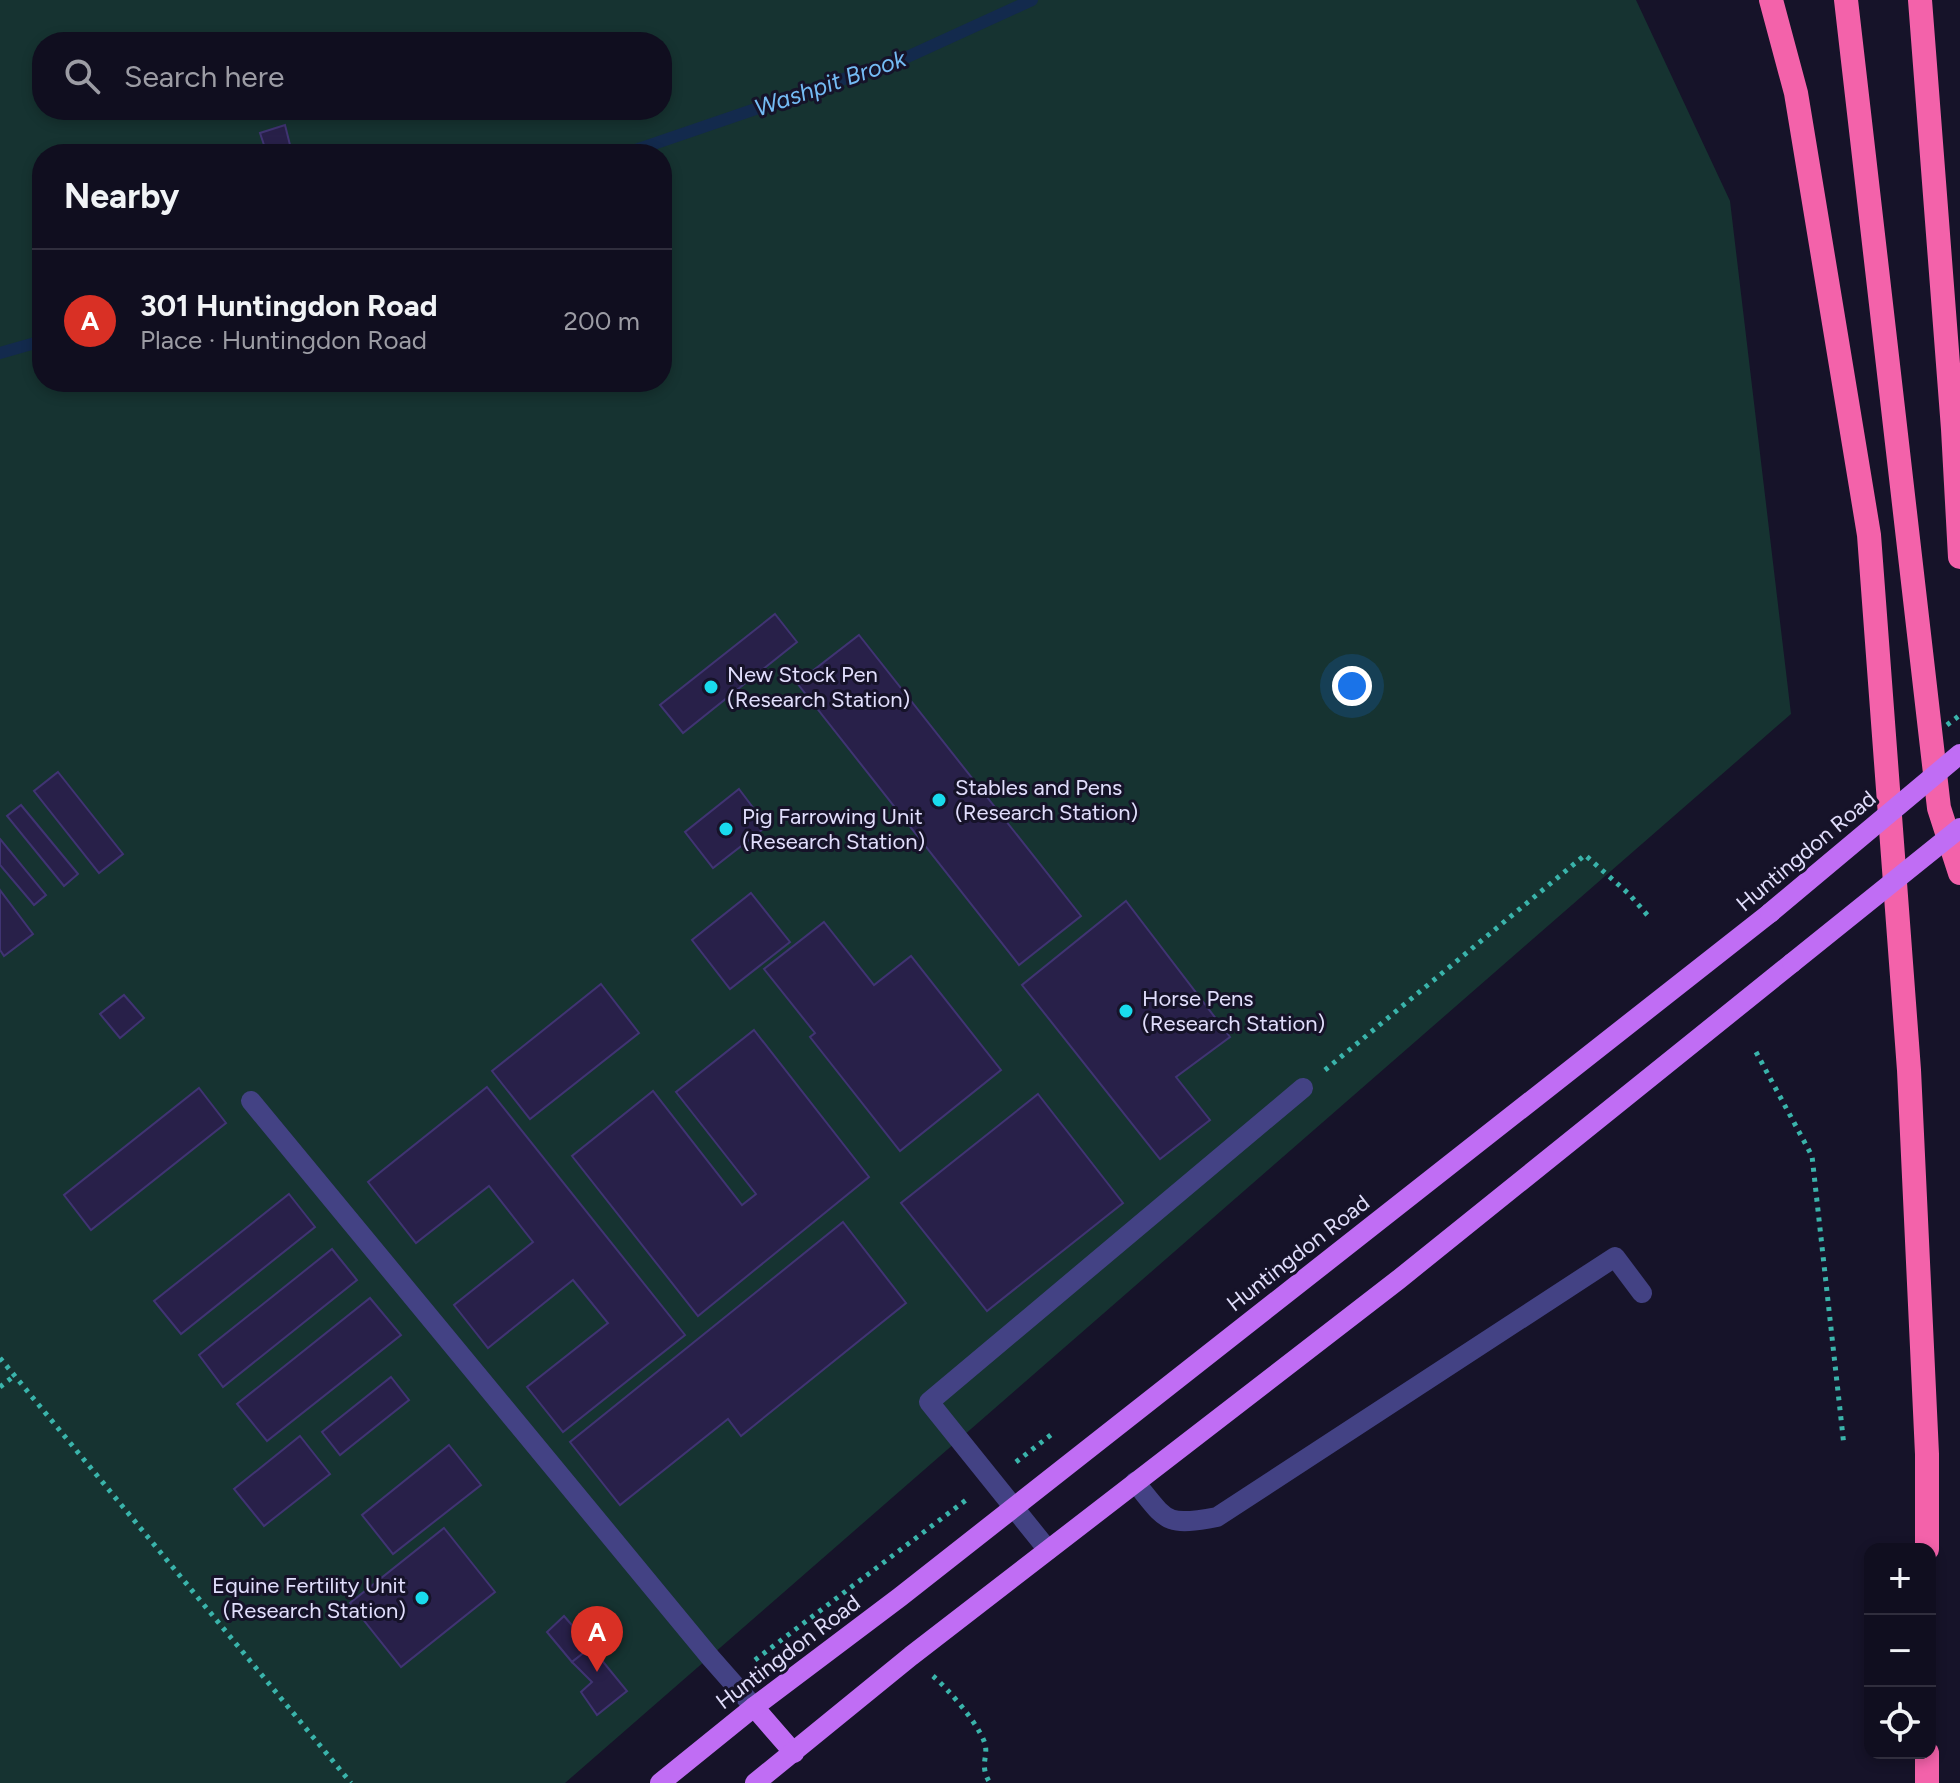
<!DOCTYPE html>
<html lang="en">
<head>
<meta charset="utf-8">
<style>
	body { margin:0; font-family:Figtree,sans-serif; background:#1e1c2c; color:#f1f3f6 }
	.controls { position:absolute; right:24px; bottom:24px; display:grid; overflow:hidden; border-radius:16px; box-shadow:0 4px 12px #0003 }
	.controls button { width:72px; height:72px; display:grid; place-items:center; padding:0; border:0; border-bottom:2px solid #302e3d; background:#100e1f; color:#f1f3f6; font:40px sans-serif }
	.you { position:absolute; left:1352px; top:686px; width:28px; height:28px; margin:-20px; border:6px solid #fff; border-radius:50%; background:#1a73e8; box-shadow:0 0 0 12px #1a73e833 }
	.badge { display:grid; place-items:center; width:52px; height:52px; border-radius:50%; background:#d93025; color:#fff; font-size:26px; font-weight:700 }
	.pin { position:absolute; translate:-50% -66px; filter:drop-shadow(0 2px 4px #0008) }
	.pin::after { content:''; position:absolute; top:42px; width:28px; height:24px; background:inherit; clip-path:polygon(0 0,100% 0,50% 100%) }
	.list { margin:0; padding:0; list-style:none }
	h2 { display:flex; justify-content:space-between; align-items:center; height:104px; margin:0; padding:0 32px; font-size:34px }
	h2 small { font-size:26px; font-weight:400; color:#9c9ca4 }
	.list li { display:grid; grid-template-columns:52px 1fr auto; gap:24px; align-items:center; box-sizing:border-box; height:144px; padding:0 32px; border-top:2px solid #302e3d }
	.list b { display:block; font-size:30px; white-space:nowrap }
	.list p { margin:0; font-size:26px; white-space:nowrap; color:#9c9ca4 }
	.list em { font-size:26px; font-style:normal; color:#9c9ca4 }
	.icon { flex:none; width:44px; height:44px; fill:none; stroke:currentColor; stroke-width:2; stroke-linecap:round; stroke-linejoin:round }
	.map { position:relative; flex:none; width:1960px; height:1783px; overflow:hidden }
	.search { position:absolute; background:#100e1f; box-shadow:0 4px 12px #0003; left:32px; top:32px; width:640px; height:88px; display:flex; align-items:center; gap:20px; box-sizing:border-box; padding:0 28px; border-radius:32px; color:#9c9ca4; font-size:30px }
	.panel { position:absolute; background:#100e1f; box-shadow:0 4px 12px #0003; left:32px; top:144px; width:640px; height:248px; border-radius:32px }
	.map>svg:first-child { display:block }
	.green { fill:#163331; fill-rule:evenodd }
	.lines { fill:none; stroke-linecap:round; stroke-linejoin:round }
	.stream { stroke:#132a4d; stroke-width:12 }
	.building { fill:#282049; stroke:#403473; stroke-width:2 }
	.path { stroke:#3ab4ab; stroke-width:5; stroke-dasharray:4 6; stroke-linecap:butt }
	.minor { stroke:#434284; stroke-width:20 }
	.major { stroke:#c06df4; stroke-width:20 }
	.highway { stroke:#f362aa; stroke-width:24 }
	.path-bridge { stroke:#3ab4ab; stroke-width:5; stroke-dasharray:4 6; stroke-linecap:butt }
	.major-bridge { stroke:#c06df4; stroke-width:20 }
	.poi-dot { fill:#19dbed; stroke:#161329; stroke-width:3 }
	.labels { text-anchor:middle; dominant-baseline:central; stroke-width:6; stroke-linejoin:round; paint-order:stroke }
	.poi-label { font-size:22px; fill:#e1defc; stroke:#161329; text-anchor:start }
	.street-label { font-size:22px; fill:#e1defc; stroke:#161329 }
	.water-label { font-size:24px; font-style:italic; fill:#74bbf4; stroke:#161329 }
</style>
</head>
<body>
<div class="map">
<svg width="1960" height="1783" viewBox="0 0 1960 1783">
	<rect width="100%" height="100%" fill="#161329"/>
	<path class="green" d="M0,0H1636L1730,201L1791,714L565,1783H0ZM42,42H662V110H42ZM42,154H662V382H42Z"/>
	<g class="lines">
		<g class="stream">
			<polyline points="624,154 905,58 1032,0"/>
			<polyline points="0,353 42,341"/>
		</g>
	</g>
	<g class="building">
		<polygon points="285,125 292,153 267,154 260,133"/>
		<polygon points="775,614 797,642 683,733 660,705"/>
		<polygon points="859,635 1081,916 1019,965 797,683"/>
		<polygon points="58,772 123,854 99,873 34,791"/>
		<polygon points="739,789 767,826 713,868 685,832"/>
		<polygon points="21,805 78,874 64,886 7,816"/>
		<polygon points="0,839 46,895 34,905 0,865"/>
		<polygon points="0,890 33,934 4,956 0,950"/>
		<polygon points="751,893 790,942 730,989 692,940"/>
		<polygon points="1126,901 1230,1037 1176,1077 1210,1120 1160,1159 1022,985"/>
		<polygon points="824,922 874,985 911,956 1001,1070 900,1151 810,1037 815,1033 764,969"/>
		<polygon points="601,984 639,1033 530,1119 492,1071"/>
		<polygon points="124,995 144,1018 120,1038 100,1014"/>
		<polygon points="754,1030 869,1177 698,1316 572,1156 653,1091 742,1205 756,1194 676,1092"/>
		<polygon points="487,1087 685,1335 563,1432 527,1387 608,1323 573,1280 488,1348 454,1305 533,1242 489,1186 416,1243 368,1182"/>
		<polygon points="199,1088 226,1123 91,1230 64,1195"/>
		<polygon points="1038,1094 1123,1203 987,1311 901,1203"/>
		<polygon points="289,1194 315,1227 181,1334 154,1301"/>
		<polygon points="843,1222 906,1303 741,1436 728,1419 620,1505 570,1442"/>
		<polygon points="332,1249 357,1280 223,1387 199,1355"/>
		<polygon points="370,1298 401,1335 267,1441 237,1404"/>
		<polygon points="391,1377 409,1400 340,1455 322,1432"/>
		<polygon points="300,1436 330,1474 264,1526 234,1489"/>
		<polygon points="449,1445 481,1485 393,1554 362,1515"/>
		<polygon points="444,1528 495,1592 401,1667 350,1603"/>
		<polygon points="564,1616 591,1647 572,1662 547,1632"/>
		<polygon points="591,1647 627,1691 597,1715 581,1692 592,1682 572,1662"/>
	</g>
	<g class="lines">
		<g class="path">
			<polyline points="1756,1052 1812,1156 1844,1446"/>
			<polyline points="1325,1070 1585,855 1629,894 1649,917"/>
			<polyline points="0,1358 351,1783"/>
			<polyline points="0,1387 14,1376"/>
			<polyline points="1016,1462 1052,1434"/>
			<polyline points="755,1660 970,1497"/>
			<path d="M933,1676C949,1690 976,1721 984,1741C990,1756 978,1764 990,1783"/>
		</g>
		<g class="minor">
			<polyline points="251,1101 710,1657 754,1707"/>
			<path d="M1135,1482C1167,1521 1164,1527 1217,1517L1615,1257L1642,1293"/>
			<polyline points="1048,1550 929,1402 1303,1088"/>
		</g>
		<g class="major">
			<polyline points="754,1707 794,1753"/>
			<polyline points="660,1783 754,1707 900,1597 1770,913"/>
			<polyline points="755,1783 911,1656 1398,1280 1792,963"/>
		</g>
		<g class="highway">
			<polyline points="1771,0 1796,93 1869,535 1909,1070 1927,1454 1927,1549"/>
			<polyline points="1846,0 1939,808 1960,873"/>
			<polyline points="1920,0 1953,429 1960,557"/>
			<polyline points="1927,1753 1927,1783"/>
		</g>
		<polyline class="path-bridge" points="1947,725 1960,715"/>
		<g class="major-bridge">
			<polyline points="1770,913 1960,754"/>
			<polyline points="1792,963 1960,828"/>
		</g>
	</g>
	<g class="poi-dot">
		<circle cx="711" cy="687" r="8"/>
		<circle cx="939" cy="800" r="8"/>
		<circle cx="726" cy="829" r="8"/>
		<circle cx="1126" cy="1011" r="8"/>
		<circle cx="422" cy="1598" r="8"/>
	</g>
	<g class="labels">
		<g class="poi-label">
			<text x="727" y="674">New Stock Pen<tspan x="727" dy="25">(Research Station)</tspan></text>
			<text x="955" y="787">Stables and Pens<tspan x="955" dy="25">(Research Station)</tspan></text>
			<text x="742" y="816">Pig Farrowing Unit<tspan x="742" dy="25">(Research Station)</tspan></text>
			<text x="1142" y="998">Horse Pens<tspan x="1142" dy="25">(Research Station)</tspan></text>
			<text x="406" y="1585" text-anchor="end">Equine Fertility Unit<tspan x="406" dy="25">(Research Station)</tspan></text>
		</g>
		<g class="street-label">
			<text transform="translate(1806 851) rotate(-40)">Huntingdon Road</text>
			<text transform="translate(1298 1253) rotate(-38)">Huntingdon Road</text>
			<text transform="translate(788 1652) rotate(-37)">Huntingdon Road</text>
		</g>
		<g class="water-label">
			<text transform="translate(830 83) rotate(-19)">Washpit Brook</text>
		</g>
	</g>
</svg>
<div class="controls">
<button>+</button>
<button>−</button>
<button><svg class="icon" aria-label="locate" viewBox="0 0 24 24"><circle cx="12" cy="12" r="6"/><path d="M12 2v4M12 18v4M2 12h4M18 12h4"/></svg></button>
</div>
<div class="you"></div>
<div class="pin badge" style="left:597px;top:1672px">A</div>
<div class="search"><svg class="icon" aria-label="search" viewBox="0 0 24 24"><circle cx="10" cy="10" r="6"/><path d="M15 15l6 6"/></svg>Search here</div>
<section class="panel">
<h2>Nearby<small></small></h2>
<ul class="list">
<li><span class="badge">A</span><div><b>301 Huntingdon Road</b><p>Place · Huntingdon Road</p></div><em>200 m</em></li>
</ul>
</section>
</div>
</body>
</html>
